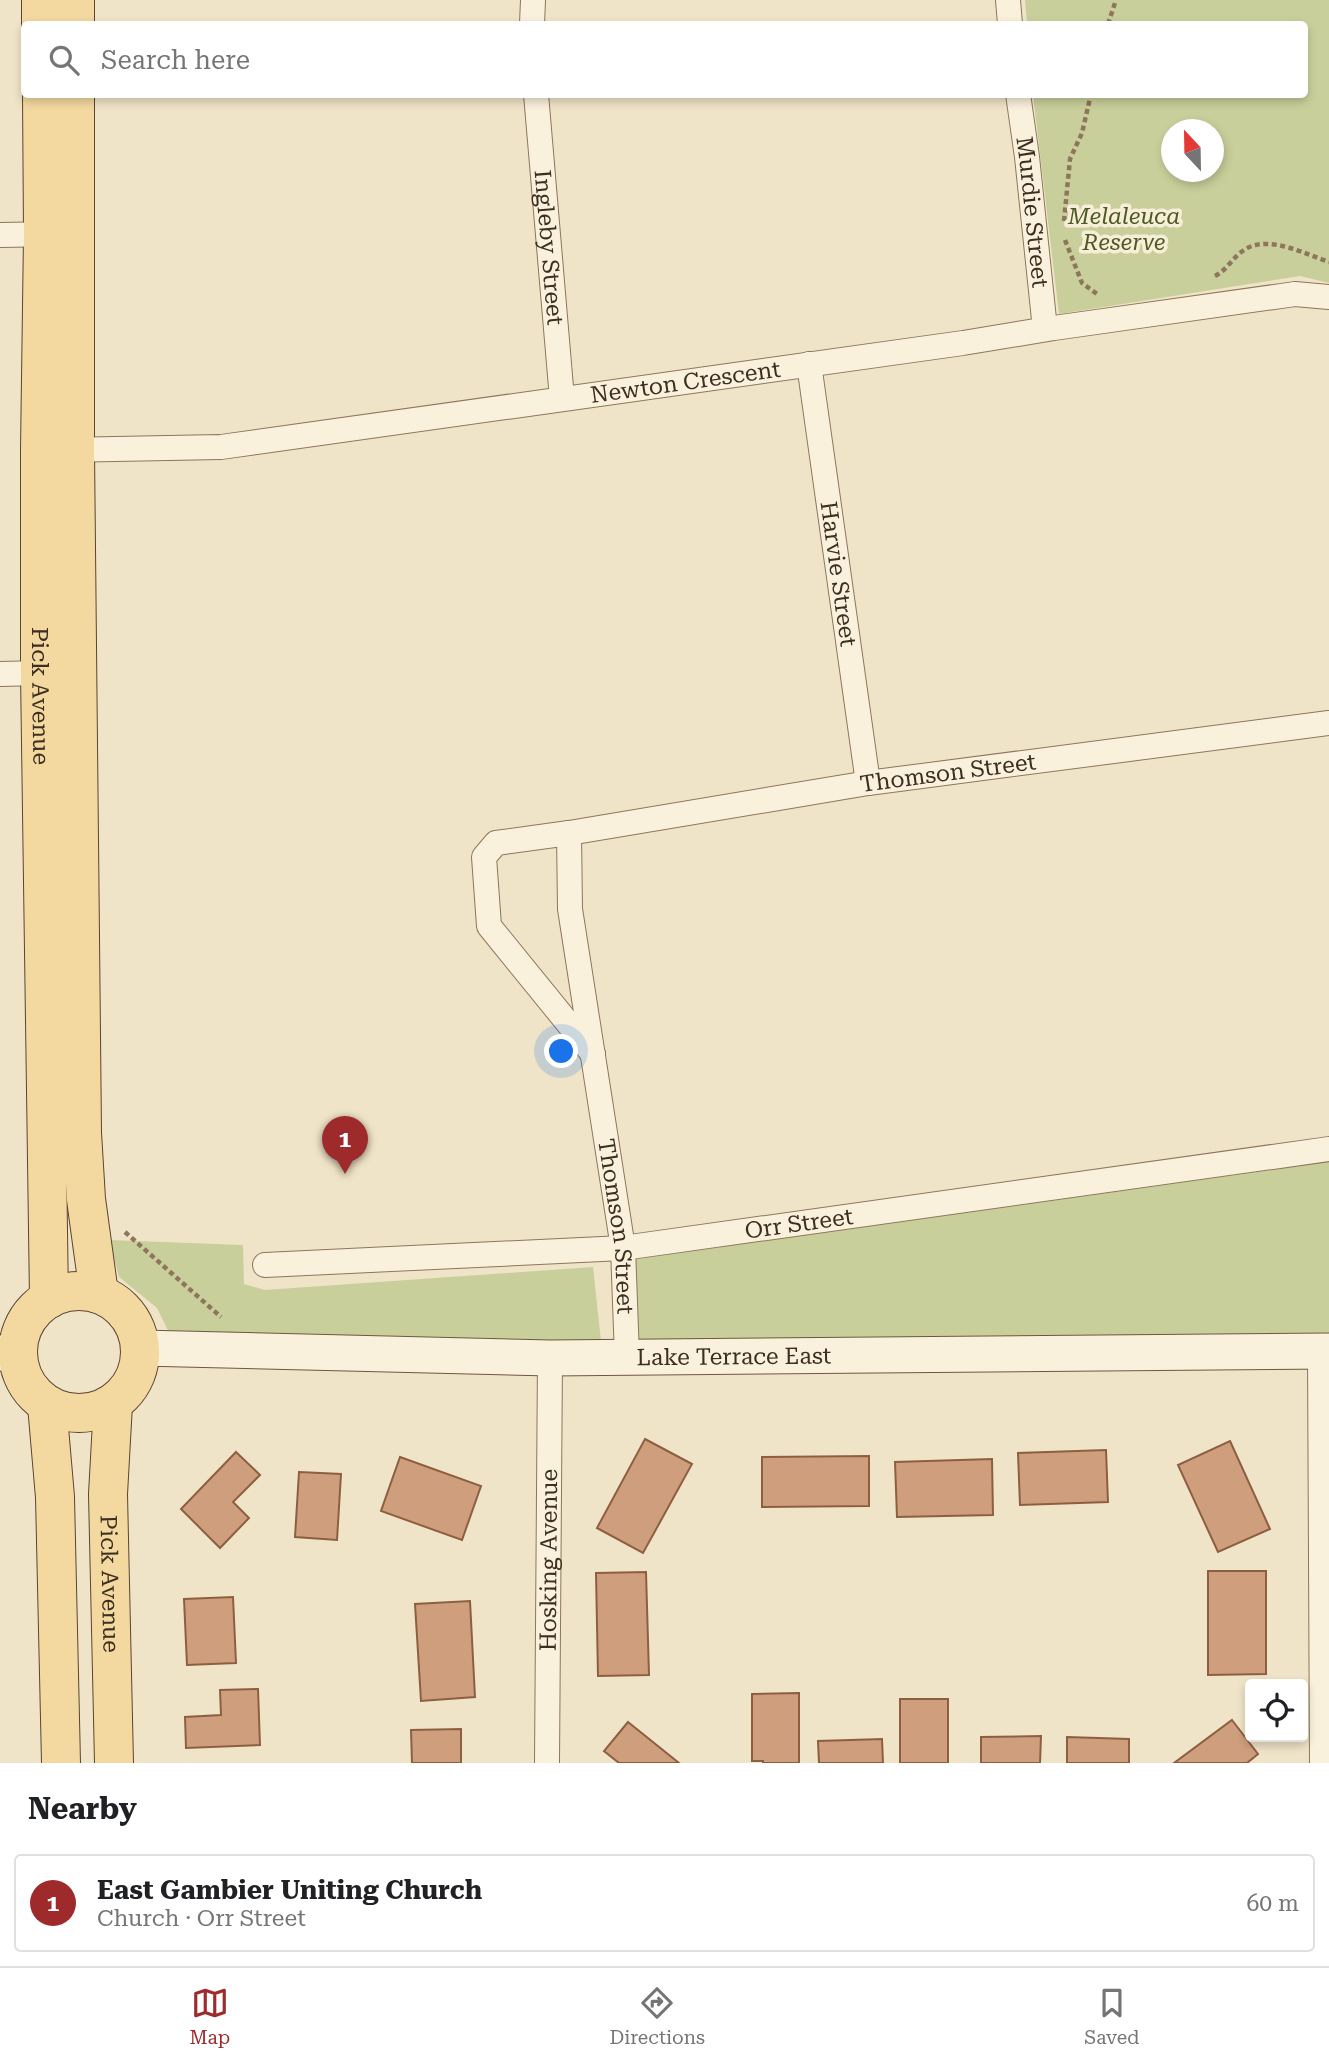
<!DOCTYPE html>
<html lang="en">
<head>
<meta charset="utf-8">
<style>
	body { margin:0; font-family:"Roboto Serif",serif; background:#f2f2f2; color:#202124 }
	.controls { position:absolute; right:21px; bottom:21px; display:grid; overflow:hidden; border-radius:7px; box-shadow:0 4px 10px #0003 }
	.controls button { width:63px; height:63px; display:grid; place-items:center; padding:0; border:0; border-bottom:2px solid #e0e0e0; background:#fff; color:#202124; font:35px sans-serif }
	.compass { position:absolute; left:1161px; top:119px; width:63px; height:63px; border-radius:50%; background:#fff; box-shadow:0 4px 10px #0003; rotate:338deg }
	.you { position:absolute; left:562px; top:1052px; width:24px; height:24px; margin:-18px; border:5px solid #fff; border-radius:50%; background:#1a73e8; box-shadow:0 0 0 10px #1a73e833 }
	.badge { display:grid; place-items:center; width:46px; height:46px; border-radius:50%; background:#9e2a2b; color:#fff; font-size:23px; font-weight:700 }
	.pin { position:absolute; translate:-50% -58px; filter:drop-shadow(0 2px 4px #0008) }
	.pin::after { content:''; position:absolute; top:37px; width:24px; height:21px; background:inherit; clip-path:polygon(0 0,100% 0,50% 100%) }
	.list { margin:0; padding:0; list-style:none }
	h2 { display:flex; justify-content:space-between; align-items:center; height:91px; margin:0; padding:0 28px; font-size:30px }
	h2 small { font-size:23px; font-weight:400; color:#757577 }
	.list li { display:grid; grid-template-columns:46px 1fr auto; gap:21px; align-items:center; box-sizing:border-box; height:98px; margin:0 14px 14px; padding:0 14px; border:2px solid #e0e0e0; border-radius:7px }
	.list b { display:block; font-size:26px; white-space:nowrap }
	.list p { margin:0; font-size:23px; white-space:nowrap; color:#757577 }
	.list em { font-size:23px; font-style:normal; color:#757577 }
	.icon { flex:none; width:38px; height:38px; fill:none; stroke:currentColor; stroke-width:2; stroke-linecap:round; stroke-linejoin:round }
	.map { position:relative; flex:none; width:1329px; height:1763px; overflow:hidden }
	.search { position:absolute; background:#fff; box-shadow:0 4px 10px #0003; left:21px; right:21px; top:21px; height:77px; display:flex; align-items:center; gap:18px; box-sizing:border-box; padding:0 24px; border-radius:7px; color:#757577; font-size:26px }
	.sheet { height:203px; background:#fff }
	nav { display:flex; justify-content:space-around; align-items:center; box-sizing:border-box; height:98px; border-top:2px solid #e0e0e0; background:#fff; font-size:19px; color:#757577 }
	nav a { display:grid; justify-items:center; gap:4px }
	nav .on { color:#9e2a2b }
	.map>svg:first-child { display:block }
	.green { fill:#c9cf9b; fill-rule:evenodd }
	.building { fill:#cf9f7d; stroke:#8d5f41; stroke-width:2 }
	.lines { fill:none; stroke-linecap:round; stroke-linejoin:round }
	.street-casing { stroke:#8d765c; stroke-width:26 }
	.secondary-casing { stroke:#6f573f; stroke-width:37 }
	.primary-casing { stroke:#5b4430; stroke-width:40 }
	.path { stroke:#8d765c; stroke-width:4.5; stroke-dasharray:5 3.5; stroke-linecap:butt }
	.street { stroke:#faf1dc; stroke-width:24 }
	.secondary { stroke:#faf1dc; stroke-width:35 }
	.primary { stroke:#f3d9a0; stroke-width:38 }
	.labels { text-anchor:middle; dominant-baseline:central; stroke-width:7; stroke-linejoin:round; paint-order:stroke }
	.street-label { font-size:23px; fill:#3d2e20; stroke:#f7eed8 }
	.park-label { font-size:23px; font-style:italic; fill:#4d5a26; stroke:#f7eed8 }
</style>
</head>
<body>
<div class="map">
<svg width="1329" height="1763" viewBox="0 0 1329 1763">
	<rect width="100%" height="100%" fill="#f0e4c8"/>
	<g class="green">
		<path d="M1025,0H1329V283L1300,276L1059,314L1033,95L1304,94V24H1027ZM1172,130H1214V172H1172Z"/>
		<polygon points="1329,1162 1329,1336 634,1345 634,1259"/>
		<polygon points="109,1240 243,1245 244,1284 265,1290 593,1267 601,1341 174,1343 157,1308 119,1277"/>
	</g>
	<g class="building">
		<polygon points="645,1439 692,1464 643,1553 597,1528"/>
		<polygon points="1230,1441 1270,1529 1218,1552 1178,1465"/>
		<polygon points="1106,1450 1108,1502 1020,1505 1018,1453"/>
		<polygon points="236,1452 260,1475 233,1502 249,1518 220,1548 181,1509"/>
		<polygon points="869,1456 869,1506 762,1507 762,1457"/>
		<polygon points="400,1457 481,1486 462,1540 381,1511"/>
		<polygon points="992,1459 993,1515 897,1517 895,1462"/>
		<polygon points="299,1472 341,1474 337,1540 295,1537"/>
		<polygon points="1208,1571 1266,1571 1266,1674 1208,1675"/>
		<polygon points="646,1572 649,1675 598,1676 596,1573"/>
		<polygon points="233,1597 236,1663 187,1665 184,1599"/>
		<polygon points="470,1601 475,1697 421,1701 415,1604"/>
		<polygon points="258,1689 260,1745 186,1748 185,1717 221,1715 220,1690"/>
		<polygon points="799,1693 799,1763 763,1763 763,1761 752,1761 752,1694"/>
		<rect x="900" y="1699" width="48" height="64"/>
		<polygon points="1232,1720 1258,1754 1247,1763 1174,1763"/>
		<polygon points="628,1722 679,1763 619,1763 604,1751"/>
		<polygon points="461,1729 461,1763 412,1763 411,1730"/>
		<polygon points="1041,1736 1040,1763 981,1763 981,1737"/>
		<polygon points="1067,1737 1129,1739 1129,1763 1067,1763"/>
		<polygon points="882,1739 883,1763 819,1763 818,1741"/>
	</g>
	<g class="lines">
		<defs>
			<g id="street">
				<polyline points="1008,0 1010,24"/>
				<polyline points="532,24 533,0"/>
				<path id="s1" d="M536,94L562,399"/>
				<path id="s2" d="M1018,94L1027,157L1045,329"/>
				<polyline points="0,235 55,234"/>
				<path id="s3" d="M809,364L868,783"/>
				<path id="s4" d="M62,450L221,447L963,343L1054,328L1295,294L1329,297"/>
				<polyline points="0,674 40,673"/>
				<path id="s5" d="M569,833L570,909L623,1248L627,1357"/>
				<path id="s6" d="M593,1054L489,926L484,857L496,843L569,833L868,783L1329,723"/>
				<path id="s7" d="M265,1265L623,1248L1329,1149"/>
				<polyline points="1320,1352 1322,1763"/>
				<path id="s8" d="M547,1763L550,1358"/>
			</g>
			<g id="secondary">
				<path id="s9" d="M141,1348L550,1358L1329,1351"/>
				<polyline points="0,1353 18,1352"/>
			</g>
			<g id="primary">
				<polyline points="41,0 41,24"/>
				<polyline points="75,0 75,24"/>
				<path id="s10" d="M42,94L43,235L40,450V673L49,1299"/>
				<polyline points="75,94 75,450 82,1133 86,1199 99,1294"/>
				<circle cx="79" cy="1352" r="61"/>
				<path id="s11" d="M113,1404L108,1494L114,1763"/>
				<polyline points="47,1405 55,1497 61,1763"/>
			</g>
		</defs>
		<use href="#street" class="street-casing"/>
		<use href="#secondary" class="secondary-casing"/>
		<use href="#primary" class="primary-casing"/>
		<g class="path">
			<polyline points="1108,24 1116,0"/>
			<polyline points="1064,221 1070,159 1082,133 1091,94"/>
			<polyline points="1065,240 1082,283 1097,294"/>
			<path d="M1215,276C1227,270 1233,257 1244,250C1268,234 1305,254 1329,262"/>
			<polyline points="125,1232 221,1317"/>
		</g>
		<use href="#street" class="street"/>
		<use href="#secondary" class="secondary"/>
		<use href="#primary" class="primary"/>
	</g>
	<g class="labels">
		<g class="street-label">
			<text stroke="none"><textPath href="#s2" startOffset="119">Murdie Street</textPath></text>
			<text stroke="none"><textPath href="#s1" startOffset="154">Ingleby Street</textPath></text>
			<text stroke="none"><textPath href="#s4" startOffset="628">Newton Crescent</textPath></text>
			<text stroke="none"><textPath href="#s3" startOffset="212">Harvie Street</textPath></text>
			<text stroke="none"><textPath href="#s10" startOffset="602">Pick Avenue</textPath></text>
			<text stroke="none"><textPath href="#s6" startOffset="710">Thomson Street</textPath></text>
			<text stroke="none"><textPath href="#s7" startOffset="536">Orr Street</textPath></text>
			<text stroke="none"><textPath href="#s5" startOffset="397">Thomson Street</textPath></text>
			<text stroke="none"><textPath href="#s9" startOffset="593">Lake Terrace East</textPath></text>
			<text stroke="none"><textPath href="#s8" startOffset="203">Hosking Avenue</textPath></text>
			<text stroke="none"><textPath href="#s11" startOffset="180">Pick Avenue</textPath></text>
		</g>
		<g class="park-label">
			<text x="1124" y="216">Melaleuca<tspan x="1124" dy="26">Reserve</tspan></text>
		</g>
	</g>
</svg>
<div class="controls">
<button><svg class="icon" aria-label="locate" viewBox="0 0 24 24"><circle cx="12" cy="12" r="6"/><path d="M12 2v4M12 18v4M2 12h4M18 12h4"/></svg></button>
</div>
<svg class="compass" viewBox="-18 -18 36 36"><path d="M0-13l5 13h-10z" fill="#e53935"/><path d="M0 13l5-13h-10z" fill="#757577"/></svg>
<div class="you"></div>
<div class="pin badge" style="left:345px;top:1174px">1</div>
<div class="search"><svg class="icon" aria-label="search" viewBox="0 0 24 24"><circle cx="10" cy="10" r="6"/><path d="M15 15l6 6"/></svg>Search here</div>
</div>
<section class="sheet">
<h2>Nearby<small></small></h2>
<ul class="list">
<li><span class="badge">1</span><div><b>East Gambier Uniting Church</b><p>Church · Orr Street</p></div><em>60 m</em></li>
</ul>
</section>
<nav>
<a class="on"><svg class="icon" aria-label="map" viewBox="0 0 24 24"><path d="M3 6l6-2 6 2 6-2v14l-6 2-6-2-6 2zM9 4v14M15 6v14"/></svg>Map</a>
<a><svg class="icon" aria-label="directions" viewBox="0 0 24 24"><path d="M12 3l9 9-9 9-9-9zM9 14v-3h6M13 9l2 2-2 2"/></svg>Directions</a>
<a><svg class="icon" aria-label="saved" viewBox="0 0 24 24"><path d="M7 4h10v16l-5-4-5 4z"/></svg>Saved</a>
</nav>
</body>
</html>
